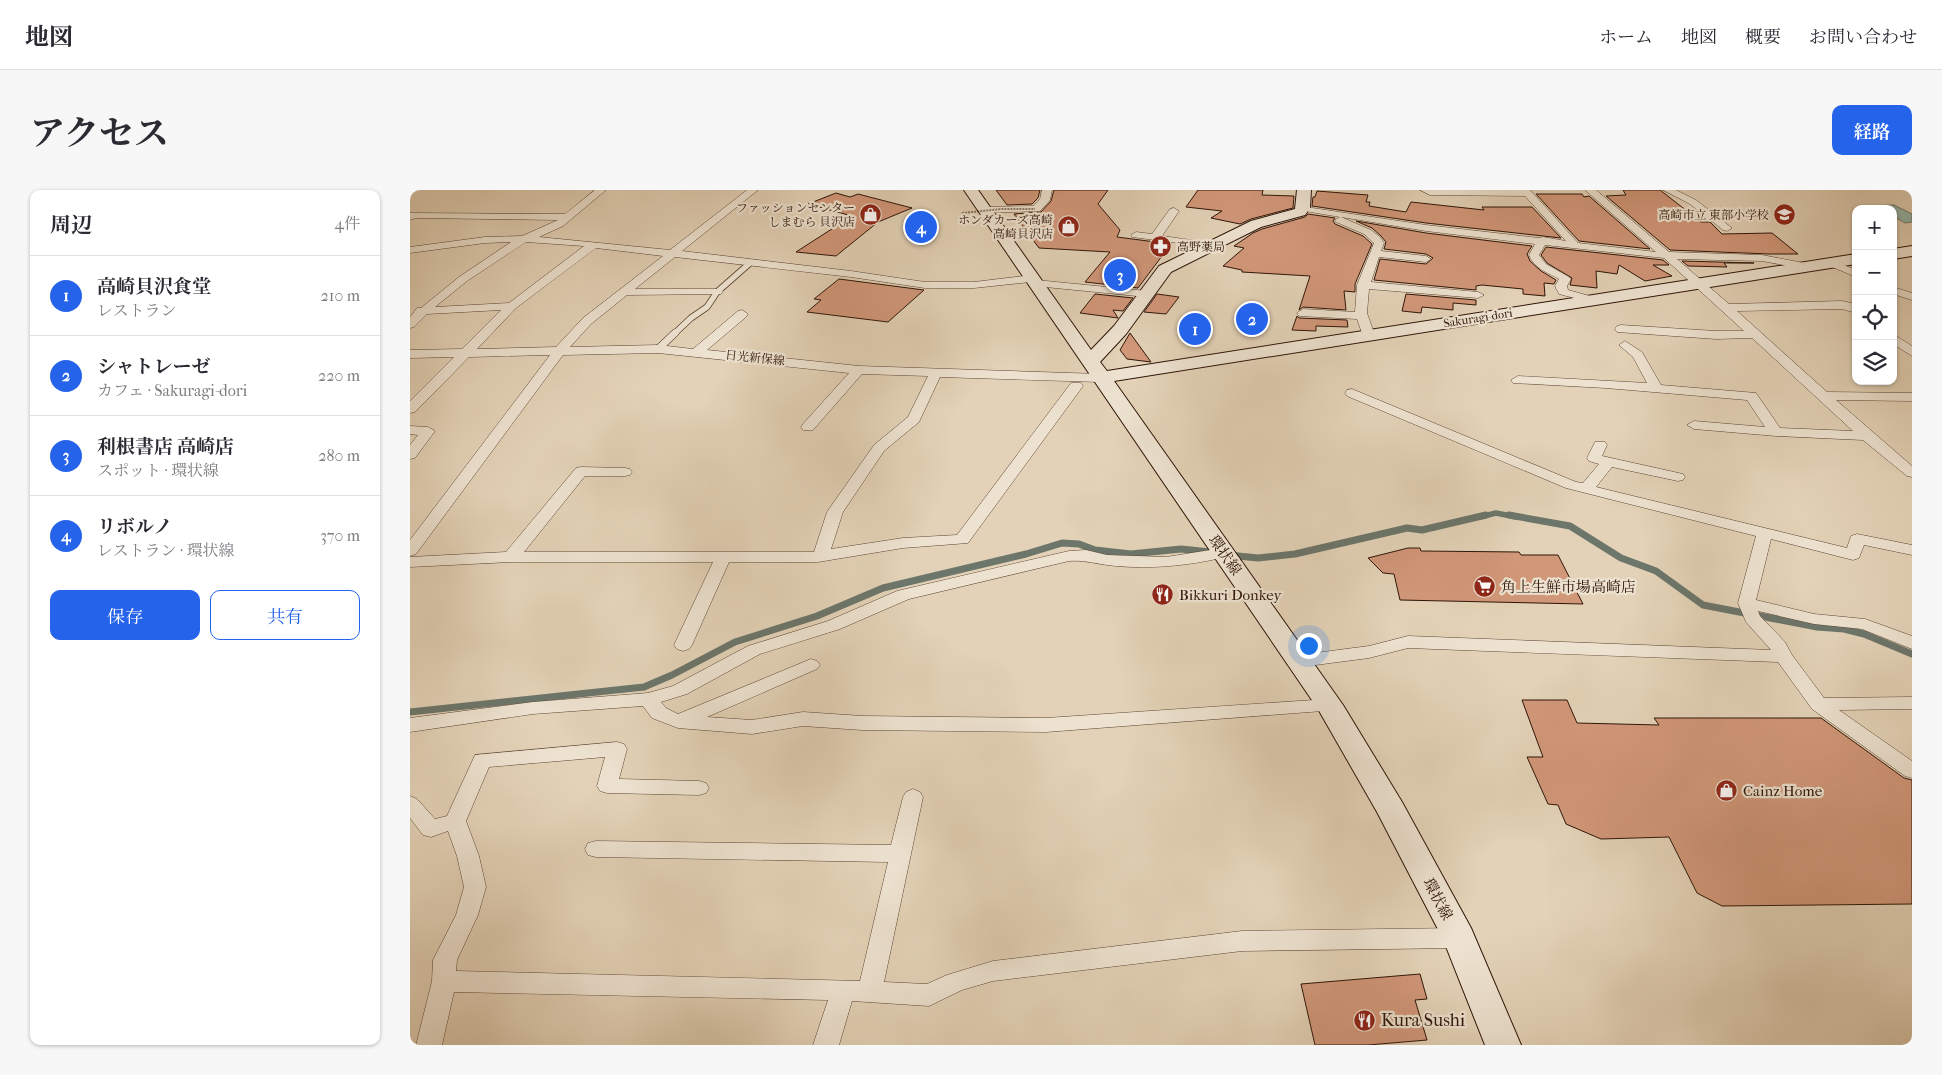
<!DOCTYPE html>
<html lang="ja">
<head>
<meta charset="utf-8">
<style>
	body { margin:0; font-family:"IM FELL French Canon","Noto Serif JP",serif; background:#f7f7f7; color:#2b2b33 }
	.controls { position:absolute; right:15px; top:15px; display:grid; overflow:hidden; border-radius:10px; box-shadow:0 1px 4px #0004 }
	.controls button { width:45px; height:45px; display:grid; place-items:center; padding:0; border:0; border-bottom:1px solid #e1e1e2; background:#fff; color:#2b2b33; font:25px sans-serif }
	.you { position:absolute; left:898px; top:455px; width:18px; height:18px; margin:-12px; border:4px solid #fff; border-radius:50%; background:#1a73e8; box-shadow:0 0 0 8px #1a73e833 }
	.badge { display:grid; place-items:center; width:32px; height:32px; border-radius:50%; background:#2563eb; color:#fff; font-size:16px; font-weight:700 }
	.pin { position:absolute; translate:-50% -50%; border:2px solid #fff; box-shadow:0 1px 5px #0006 }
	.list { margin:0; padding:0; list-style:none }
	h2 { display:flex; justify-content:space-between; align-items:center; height:65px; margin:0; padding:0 20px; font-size:21px }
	h2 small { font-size:16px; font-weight:400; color:#7c7c81 }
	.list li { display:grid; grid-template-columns:32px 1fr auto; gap:15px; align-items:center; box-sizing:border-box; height:80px; padding:0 20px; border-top:1px solid #e1e1e2 }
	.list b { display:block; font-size:19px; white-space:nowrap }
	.list p { margin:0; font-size:16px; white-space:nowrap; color:#7c7c81 }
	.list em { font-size:16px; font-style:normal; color:#7c7c81 }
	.actions { display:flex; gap:10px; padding:15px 20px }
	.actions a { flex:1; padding:11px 0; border:1px solid #2563eb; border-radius:10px; text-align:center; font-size:18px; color:#2563eb }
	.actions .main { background:#2563eb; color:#fff }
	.icon { flex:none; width:28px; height:28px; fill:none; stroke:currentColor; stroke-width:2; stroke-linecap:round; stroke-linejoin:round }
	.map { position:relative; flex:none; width:1502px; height:855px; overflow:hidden; border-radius:10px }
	header { display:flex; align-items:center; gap:30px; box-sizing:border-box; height:70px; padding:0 25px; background:#fff; border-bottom:1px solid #e1e1e2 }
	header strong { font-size:24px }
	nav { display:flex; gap:28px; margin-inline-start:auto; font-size:18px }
	.intro { display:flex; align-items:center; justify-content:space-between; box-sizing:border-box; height:120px; padding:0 30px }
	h1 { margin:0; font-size:35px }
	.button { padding:12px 22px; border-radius:10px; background:#2563eb; color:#fff; font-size:18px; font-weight:700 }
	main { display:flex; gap:30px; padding:0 30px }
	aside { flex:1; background:#fff; border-radius:10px; box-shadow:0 1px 4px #0004 }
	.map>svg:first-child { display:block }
	.water { fill:#95b8ad; stroke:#6c766b }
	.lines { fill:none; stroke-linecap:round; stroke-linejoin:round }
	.stream-far1 { stroke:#6c766b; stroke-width:5.5 }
	.stream { stroke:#6c766b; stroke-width:7 }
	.building { fill:#d19779; stroke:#2f1408 }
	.lane-far1-casing { stroke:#5c4434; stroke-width:7 }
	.lane-casing { stroke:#5c4434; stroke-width:8 }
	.street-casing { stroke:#5c4434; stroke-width:1 }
	.secondary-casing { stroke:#2f1408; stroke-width:2 }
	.path { stroke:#2f1408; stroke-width:2; stroke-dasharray:0.5 1; stroke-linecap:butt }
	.lane-far1 { stroke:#ede2d0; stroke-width:5.5 }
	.lane { stroke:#ede2d0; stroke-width:7 }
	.street { fill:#ede2d0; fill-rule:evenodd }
	.secondary { fill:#ede2d0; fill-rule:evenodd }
	.path-bridge { stroke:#2f1408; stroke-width:2; stroke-dasharray:0.5 1; stroke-linecap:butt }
	.labels { text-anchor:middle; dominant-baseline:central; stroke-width:4.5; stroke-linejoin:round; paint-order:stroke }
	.far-poi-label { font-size:12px; fill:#2f1408; stroke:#ede2d0; text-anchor:end }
	.far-street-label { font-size:12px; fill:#2f1408; stroke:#ede2d0 }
	.street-label { font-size:15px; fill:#2f1408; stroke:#ede2d0 }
	.poi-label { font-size:15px; fill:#2f1408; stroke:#ede2d0; text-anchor:start }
	.near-poi-label { font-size:18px; fill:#2f1408; stroke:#ede2d0; text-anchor:start }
</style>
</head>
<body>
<header>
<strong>地図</strong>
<nav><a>ホーム</a><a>地図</a><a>概要</a><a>お問い合わせ</a></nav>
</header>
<div class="intro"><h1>アクセス</h1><a class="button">経路</a></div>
<main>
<aside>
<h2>周辺<small>4件</small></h2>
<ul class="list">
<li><span class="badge">1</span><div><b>高崎貝沢食堂</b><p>レストラン</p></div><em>210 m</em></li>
<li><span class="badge">2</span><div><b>シャトレーゼ</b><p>カフェ · Sakuragi-dori</p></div><em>220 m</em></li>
<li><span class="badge">3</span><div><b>利根書店 高崎店</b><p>スポット · 環状線</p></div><em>280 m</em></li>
<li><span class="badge">4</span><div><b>リボルノ</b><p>レストラン · 環状線</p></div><em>370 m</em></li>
</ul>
<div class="actions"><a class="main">保存</a><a>共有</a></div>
</aside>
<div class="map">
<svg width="1502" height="855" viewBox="0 0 1502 855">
	<rect width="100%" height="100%" fill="#e3d2b7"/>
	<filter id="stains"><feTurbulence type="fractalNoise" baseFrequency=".004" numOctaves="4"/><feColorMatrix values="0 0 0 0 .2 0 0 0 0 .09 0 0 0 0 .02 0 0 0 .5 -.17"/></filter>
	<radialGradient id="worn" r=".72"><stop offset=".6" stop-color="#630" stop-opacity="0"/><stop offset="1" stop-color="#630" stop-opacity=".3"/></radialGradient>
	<polygon class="water" points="1484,15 1502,24 1502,32 1495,33 1483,26 1483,19 1469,19 1464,16"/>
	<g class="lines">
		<polyline class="stream-far1" points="1070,327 1086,323 1106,327"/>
		<g class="stream">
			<polyline points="1099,325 1160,336 1211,368 1246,381 1293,415 1407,437 1434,439 1454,444 1502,464"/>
			<polyline points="818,365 848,368 885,364 997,338 1012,340 1076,325"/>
			<polyline points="0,522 234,497 262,485 325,452 407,426 473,398 616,364 652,353 669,354 685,360 721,364 771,359 800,362"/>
		</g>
	</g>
	<g class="building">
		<polygon points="586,0 630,0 628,8 622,14 597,15"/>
		<polygon points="644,0 698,0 688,14 710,40 707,47 761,54 728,98 675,92 700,62 629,58 604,24 631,22 641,11"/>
		<polygon points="788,0 853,0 852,5 884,6 883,18 841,29 830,34 801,28 812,21 776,17"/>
		<polygon points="1213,0 1250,0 1291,32 1300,32 1312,44 1362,43 1388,64 1359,64 1260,60 1196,6 1216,5"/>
		<polygon points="907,1 958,5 956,12 960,12 959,16 996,22 1001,12 1074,20 1072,17 1122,17 1151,48 1016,33 902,16 903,7 905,7"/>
		<polygon points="426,3 440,7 448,4 502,18 468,32 426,66 386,62 442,26 398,14"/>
		<polygon points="1126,4 1172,4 1174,7 1179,6 1240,59 1169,51"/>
		<polygon points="898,24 925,28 923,31 925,34 953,46 962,54 945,94 945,102 934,101 936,120 893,117 889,120 900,86 832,82 832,80 813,76 834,58 824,56 843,43 852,39 895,27"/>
		<polygon points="946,31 1016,43 1122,56 1117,64 1120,71 1131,81 1146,90 1144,94 1134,93 1135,106 1113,104 1113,99 1072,95 1066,96 1066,100 964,90 970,69 1016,74 1023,68 1016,64 974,59 976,52 971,46 962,38"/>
		<polygon points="1136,57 1253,70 1259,75 1243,75 1262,86 1235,91 1209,75 1207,84 1186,81 1187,98 1160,95 1162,88 1137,73 1131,65"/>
		<polygon points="1272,71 1344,73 1314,73 1317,77 1278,76"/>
		<polygon points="429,89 514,100 478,132 397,122 411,110 404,109"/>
		<polygon points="685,104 723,108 713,121 703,120 708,128 670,123"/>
		<polygon points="747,104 769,107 756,124 734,122"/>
		<polygon points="996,104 1066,110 1066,115 1043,113 1043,120 1012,117 1011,123 992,121"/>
		<polygon points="887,126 889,128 937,130 938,137 906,136 906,141 882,140"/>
		<polygon points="720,143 741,172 717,169 710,160"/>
		<polygon points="998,358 1010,358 1011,361 1109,362 1111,365 1148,365 1173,414 990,410 984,384 973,383 958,368"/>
		<polygon points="1112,510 1157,510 1167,533 1249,535 1244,528 1411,528 1494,588 1502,590 1502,714 1312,716 1287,703 1259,647 1191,649 1156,634 1148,615 1138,614 1117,567 1133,567"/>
		<polygon points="1010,784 1017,809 1005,810 1017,850 958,855 905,855 891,794"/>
	</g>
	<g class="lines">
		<defs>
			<polyline id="lane-far1" points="264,144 281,128 297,117 307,102 340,73"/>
			<polyline id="lane" points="248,159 265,143"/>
			<g id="street">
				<path d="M185,0H196L153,36L129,47L260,60L337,0H348L272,61L441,81L515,92H564L622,85L626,86V90L737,101L743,104L737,107L625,96L621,95L620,92L564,98H515L441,87L265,67L225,99H307L311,100L313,102L311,104L217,105L181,134L160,157L248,155L283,159L328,121L332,120L338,124L336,127L297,160L449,176L690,184L697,188L690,192L530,187L509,232L474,261L433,322L421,359L493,348L547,345L661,193H671L673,196L558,353L493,358L408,372H319L282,455L279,459L273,461L267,459L264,455L303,372H101L0,377V367L96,362L166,278L171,277L215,278L220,279L222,282L220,285L215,286H175L114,362H404L417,322L464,255L498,227L518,186L452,184L403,240H393L391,237L393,234L439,183L248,163L153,165L6,364L0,366V350L140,165L59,167L5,222L0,223V211L44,167L0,168V160L52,159L91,120L17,124L4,137L0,138V127L7,118H11L49,87L101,52L75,53L0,63V57L75,47L112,46L148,30L6,28L0,30V23L155,24ZM116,52L174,56L99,113L25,117L57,91ZM186,58L253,66L173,128L146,157L67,159L106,118Z"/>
				<polygon points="632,0 642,0 640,10 630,21 576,23 571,20 576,17 623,16 630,9"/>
				<path d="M1010,0H1120L1168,53L1246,62L1175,0H1186L1259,62L1352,65L1399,74L1401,76L1399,78L1395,79L1352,71L1267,69L1319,114L1432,111L1446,114V123L1432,119L1327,121L1417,202L1502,203V211L1426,210L1502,276V287L1497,286L1453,250L1366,246L1284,239L1277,235L1284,231L1355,237L1337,210L1196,198L1103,193L1101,190L1108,186L1237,193L1223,167L1209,155L1215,151L1232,162L1251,195L1346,203L1370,238L1443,241L1342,148L1306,149L1207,142L1205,139L1207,136L1211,135L1306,141H1334L1254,68L1135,55L1129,65L1136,74L1159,87L1161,89L1157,96L1158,100L1187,108L1189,110L1187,112L1183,113L1149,104L1145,96L1149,89C1137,82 1125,79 1119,65L1125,54L1016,41L931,27L961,40L970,47L974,53L971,61L1016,66L1021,69L1016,72L969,67L961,92L1068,102L1074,105L1068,108L959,99L957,123L965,146L959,150L953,146L947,129L889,126L887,123L893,119L945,122L947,95L964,53L954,44L926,32L925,30L930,27L889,20V16L1016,35L1129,48L1133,47L1156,51L1115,6L1020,5Z"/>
				<polygon points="1253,0 1266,0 1286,10 1322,38 1317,41 1313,40 1280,14"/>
				<polygon points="764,18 769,21 752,46 803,53 808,56 807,58 722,47 721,45 726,42 742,44 760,19"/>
				<polygon points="1419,69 1446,80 1446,87 1415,74 1414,72"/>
				<polygon points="1483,97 1502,103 1502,110 1483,104"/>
				<polygon points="1483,144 1502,156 1502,166 1483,154"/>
				<polygon points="942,199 1166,292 1173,293 1189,274 1179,271 1177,268 1185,252 1195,252 1197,255 1192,266 1273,284 1275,287 1273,290 1268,291 1202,277 1186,297 1437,358 1441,346 1447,344 1502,355 1502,365 1454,355 1449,368 1443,370 1361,349 1346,410 1404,424 1455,429 1502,446 1502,459 1452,439 1404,434 1348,421 1350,426 1375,452 1382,465 1414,508 1502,507 1502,519 1429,520 1502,571 1502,588 1495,586 1402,519 1368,472 998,458 959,468 890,477 884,475 881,471 884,467 890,465 959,456 998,446 1361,460 1336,432 1328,413 1346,346 1156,298 937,206 935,203 937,200"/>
				<polygon points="0,236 18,237 25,241 5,268 0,269 0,255 8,245 0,244"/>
				<path d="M813,358L819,360L821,363L819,366C780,376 736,380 697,375C683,373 673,370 659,371L499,409L430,439L350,464L277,504L251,512L256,518L268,524L401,469L407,471L410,475L407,479L297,527L342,530L393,522L452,526L636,528L919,509L926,510L929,515L926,520L636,542L452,540L393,536L342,544L268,538L242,528L233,516L123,524L0,542V528L123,512L238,503L263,496L338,456L418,431L487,401L659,361L676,360L697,365L756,367Z"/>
				<polygon points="207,552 214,554 217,559 209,589 289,591 296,593 299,598 296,603 289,605 197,603 190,601 187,596 195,567 79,577 56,631 69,666 76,697 68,725 47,770 46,781 450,791 478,672 186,667 178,665 175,659 178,653 186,651 481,655 493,607 496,602 503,599 510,602 513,607 474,792 517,794 537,785 583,771 832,741 1049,738 1057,741 1061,748 1057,755 1049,758 832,761 583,791 552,800 519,816 442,811 429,855 403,855 418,810 44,802 32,855 6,855 22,791 23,770 46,725 54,697 47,666 38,641 21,647 13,645 0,628 0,606 7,609 25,629 37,626 65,565"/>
			</g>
			<g id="secondary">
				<polygon points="554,0 568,0 681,160 704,136 749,76 841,31 885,19 887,0 901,0 900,18 895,25 851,37 761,82 716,144 690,172 697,181 1446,64 1446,74 704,191 933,515 992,612 1061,738 1111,855 1075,855 1033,749 967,622 908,519"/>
				<polygon points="1502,56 1502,66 1483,69 1483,59"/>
			</g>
		</defs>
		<use href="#lane-far1" class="lane-far1-casing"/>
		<use href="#lane" class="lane-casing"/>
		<use href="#street" class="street-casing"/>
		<use href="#secondary" class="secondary-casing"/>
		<polyline class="path" points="552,23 559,32 562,32"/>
		<use href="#lane-far1" class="lane-far1"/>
		<use href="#lane" class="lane"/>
		<use href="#street" class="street"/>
		<use href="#secondary" class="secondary"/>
		<polyline class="path-bridge" points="552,23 592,19 625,19"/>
	</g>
	<defs>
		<symbol id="shop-disc" viewBox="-11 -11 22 22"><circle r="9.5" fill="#8f2418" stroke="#ede2d0"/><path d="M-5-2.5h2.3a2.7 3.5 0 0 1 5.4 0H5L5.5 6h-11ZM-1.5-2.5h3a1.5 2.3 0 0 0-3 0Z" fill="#fff"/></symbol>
		<symbol id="school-disc" viewBox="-11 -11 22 22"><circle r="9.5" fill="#8f2418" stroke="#ede2d0"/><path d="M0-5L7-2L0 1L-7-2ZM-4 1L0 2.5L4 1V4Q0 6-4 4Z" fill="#fff"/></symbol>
		<symbol id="pharmacy-disc" viewBox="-11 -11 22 22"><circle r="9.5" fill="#8f2418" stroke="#ede2d0"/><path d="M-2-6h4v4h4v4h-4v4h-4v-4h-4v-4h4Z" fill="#fff"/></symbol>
		<symbol id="supermarket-disc" viewBox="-11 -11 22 22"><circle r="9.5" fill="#8f2418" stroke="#ede2d0"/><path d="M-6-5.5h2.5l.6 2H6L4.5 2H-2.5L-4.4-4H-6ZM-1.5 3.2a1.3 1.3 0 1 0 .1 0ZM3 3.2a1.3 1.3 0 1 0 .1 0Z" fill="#fff"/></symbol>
		<symbol id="restaurant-disc" viewBox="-11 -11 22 22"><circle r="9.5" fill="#8f2418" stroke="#ede2d0"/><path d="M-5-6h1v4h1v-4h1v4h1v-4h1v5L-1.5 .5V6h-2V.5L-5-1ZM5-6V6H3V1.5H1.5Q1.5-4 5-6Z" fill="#fff"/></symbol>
	</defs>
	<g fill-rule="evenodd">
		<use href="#shop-disc" x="448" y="12" width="25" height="25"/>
		<use href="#school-disc" x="1362" y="12" width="25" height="25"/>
		<use href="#shop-disc" x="646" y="24" width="25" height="25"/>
		<use href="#pharmacy-disc" x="738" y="44" width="25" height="25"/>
		<use href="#supermarket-disc" x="1062" y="384" width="25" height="25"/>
		<use href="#restaurant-disc" x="740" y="392" width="25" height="25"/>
		<use href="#shop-disc" x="1304" y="588" width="25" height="25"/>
		<use href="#restaurant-disc" x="942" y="818" width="25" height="25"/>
	</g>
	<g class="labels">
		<g class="far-poi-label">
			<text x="445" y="18">ファッションセンター<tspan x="445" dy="14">しまむら 貝沢店</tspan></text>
			<text x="1359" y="25">高崎市立 東部小学校</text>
			<text x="643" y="30">ホンダカーズ高崎<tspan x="643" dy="14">高崎貝沢店</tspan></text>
			<text x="767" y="57" text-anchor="start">高野薬局</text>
		</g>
		<g class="far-street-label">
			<text transform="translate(1068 128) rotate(-9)">Sakuragi-dori</text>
			<text transform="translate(345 168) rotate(6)">日光新保線</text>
		</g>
		<g class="street-label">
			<text transform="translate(815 365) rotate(55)">環状線</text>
			<text transform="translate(1028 709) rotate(62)">環状線</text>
		</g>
		<g class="poi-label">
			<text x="1091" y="397">角上生鮮市場高崎店</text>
			<text x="769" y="405">Bikkuri Donkey</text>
			<text x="1333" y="601">Cainz Home</text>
		</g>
		<g class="near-poi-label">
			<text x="971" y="830">Kura Sushi</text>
		</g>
	</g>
	<rect width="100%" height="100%" filter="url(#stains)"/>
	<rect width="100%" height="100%" fill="url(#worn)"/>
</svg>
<div class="controls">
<button>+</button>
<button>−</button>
<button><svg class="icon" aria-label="locate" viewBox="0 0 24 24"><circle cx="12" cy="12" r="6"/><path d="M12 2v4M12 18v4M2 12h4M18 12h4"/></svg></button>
<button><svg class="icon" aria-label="layers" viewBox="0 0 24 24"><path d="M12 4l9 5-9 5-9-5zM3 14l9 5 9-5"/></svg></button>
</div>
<div class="you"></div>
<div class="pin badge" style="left:785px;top:139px">1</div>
<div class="pin badge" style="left:842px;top:129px">2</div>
<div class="pin badge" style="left:710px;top:85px">3</div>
<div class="pin badge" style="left:511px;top:37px">4</div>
</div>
</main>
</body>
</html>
